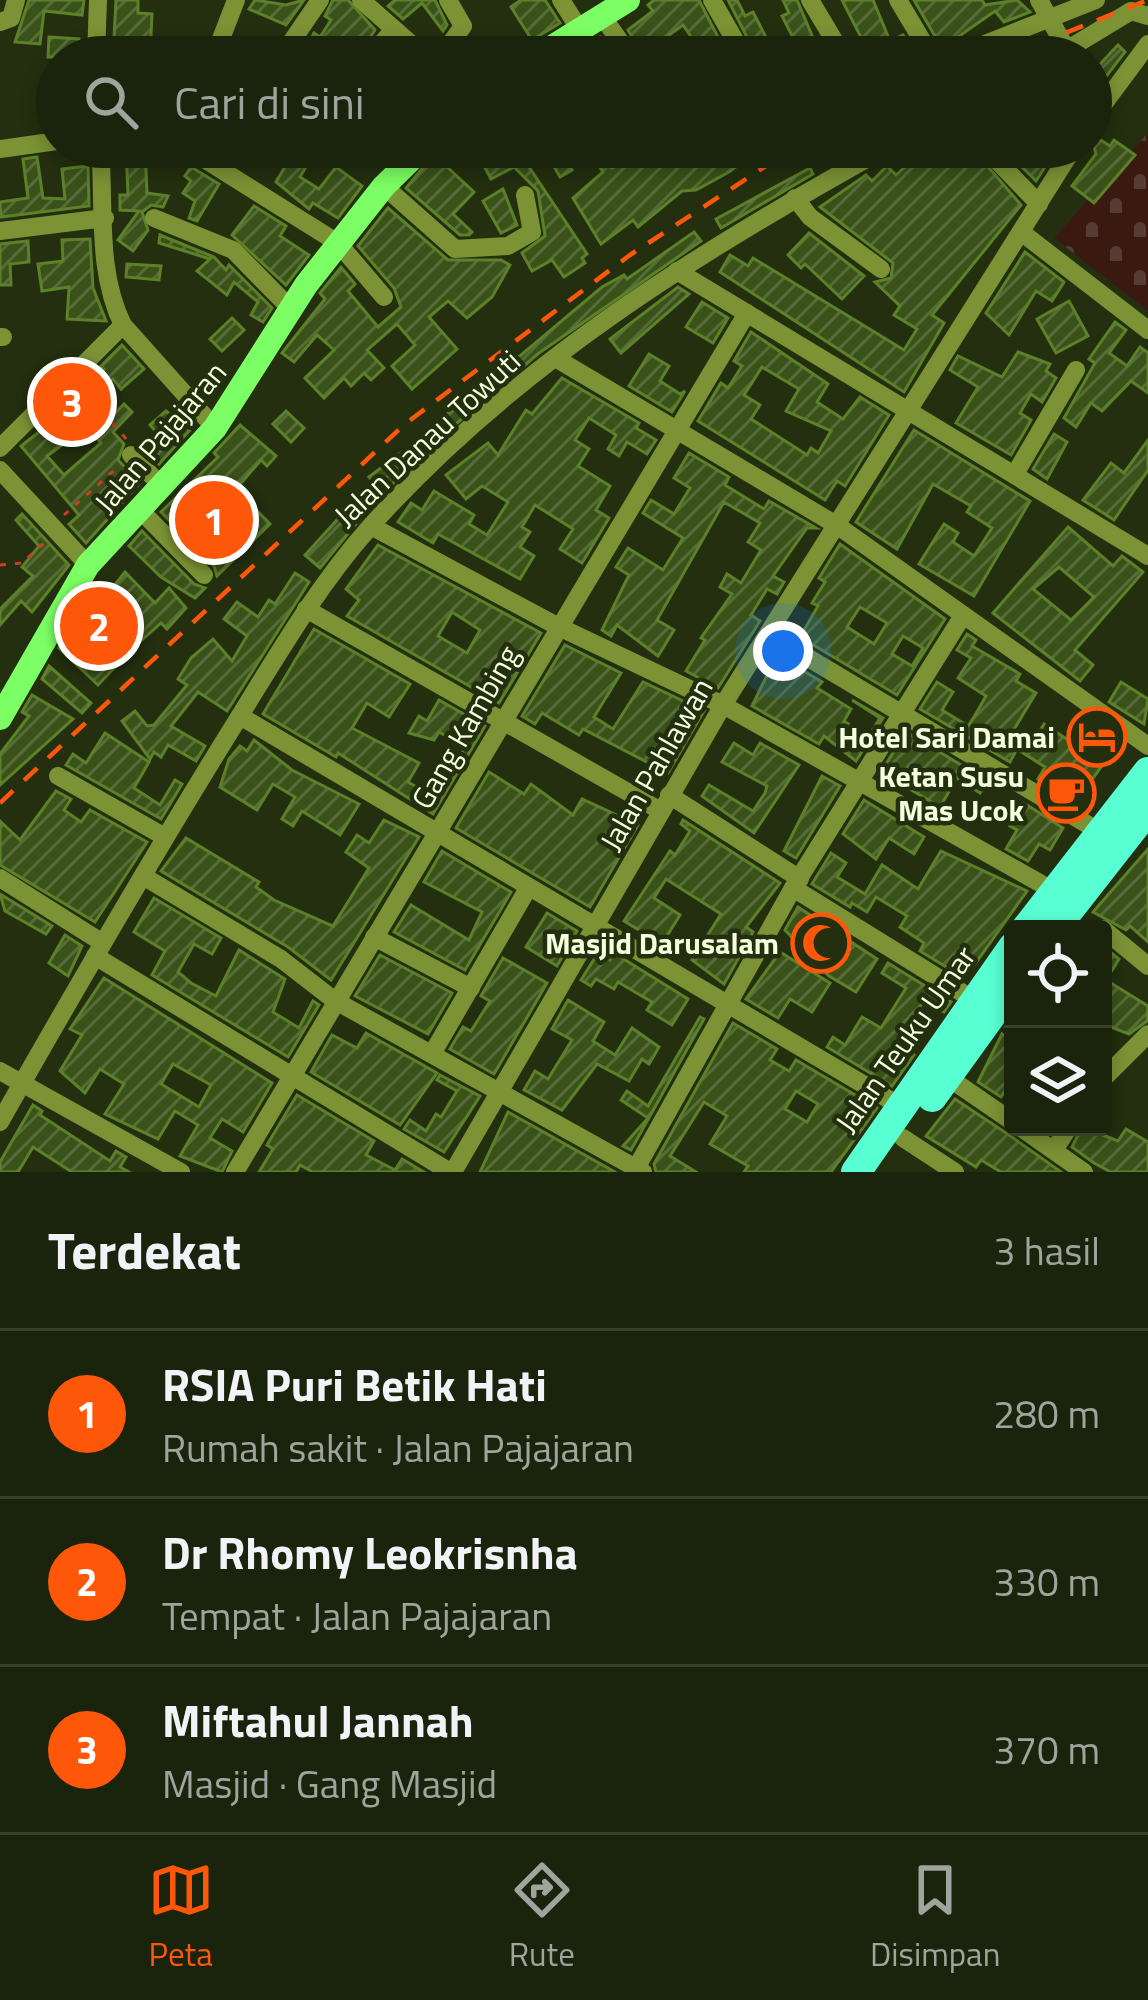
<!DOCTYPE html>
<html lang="id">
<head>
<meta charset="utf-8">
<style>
	body { margin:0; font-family:"Titillium Web",sans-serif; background:#232b14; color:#f1f3f6 }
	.controls { position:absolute; right:36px; bottom:36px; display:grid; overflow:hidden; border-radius:12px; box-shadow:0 6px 18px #0003 }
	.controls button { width:108px; height:108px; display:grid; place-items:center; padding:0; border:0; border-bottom:3px solid #38402c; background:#1a230b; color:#f1f3f6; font:60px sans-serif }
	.you { position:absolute; left:783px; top:651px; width:42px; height:42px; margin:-30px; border:9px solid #fff; border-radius:50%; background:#1a73e8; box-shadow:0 0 0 18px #1a73e833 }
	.badge { display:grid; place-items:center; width:78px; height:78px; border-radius:50%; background:#ff5709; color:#fff; font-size:39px; font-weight:700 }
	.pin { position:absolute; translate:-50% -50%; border:6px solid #fff; box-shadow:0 3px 12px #0006 }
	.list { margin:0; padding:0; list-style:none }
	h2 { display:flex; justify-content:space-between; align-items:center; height:156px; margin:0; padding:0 48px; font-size:51px }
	h2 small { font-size:39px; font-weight:400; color:#9fa49d }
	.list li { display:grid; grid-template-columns:78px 1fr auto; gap:36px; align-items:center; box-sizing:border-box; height:168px; padding:0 48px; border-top:3px solid #38402c }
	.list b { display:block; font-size:45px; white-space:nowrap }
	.list p { margin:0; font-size:39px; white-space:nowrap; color:#9fa49d }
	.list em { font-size:39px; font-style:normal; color:#9fa49d }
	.icon { flex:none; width:66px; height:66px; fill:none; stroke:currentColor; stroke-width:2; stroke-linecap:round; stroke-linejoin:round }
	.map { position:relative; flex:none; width:1148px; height:1172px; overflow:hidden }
	.search { position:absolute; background:#1a230b; box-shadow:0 6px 18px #0003; left:36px; right:36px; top:36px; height:132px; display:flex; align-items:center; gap:30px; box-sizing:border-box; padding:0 42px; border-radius:66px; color:#9fa49d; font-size:45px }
	.sheet { height:660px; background:#1a230b }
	nav { display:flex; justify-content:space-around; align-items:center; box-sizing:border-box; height:168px; border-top:3px solid #38402c; background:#1a230b; font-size:33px; color:#9fa49d }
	nav a { display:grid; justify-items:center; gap:6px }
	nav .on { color:#ff5709 }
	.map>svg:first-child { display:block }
	.cemetery { fill:url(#cemetery-stones) }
	.building { fill:url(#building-hatch); stroke:#5c8128; stroke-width:3; fill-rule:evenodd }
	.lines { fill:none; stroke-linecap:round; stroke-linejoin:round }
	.path { stroke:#cd3e23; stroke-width:3; stroke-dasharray:6 9; stroke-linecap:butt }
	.minor { stroke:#7b9335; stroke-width:18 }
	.major { stroke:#7cff64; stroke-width:24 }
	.highway { stroke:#58ffd3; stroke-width:30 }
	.rail { stroke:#ff5709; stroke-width:4.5; stroke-dasharray:18 15; stroke-linecap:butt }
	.labels { text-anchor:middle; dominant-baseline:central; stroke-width:9; stroke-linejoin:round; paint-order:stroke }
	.street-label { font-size:30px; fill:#f4ffdd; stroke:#232f0f }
	.poi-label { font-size:30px; font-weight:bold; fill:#f4ffdd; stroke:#232f0f; text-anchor:end }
</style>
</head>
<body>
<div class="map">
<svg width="1148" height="1172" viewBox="0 0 1148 1172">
	<defs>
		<pattern id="cemetery-stones" width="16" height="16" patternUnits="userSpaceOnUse" patternTransform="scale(3)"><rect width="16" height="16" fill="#3a1911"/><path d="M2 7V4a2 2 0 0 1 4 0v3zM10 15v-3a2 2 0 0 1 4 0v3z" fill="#573c33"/></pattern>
		<pattern id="building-hatch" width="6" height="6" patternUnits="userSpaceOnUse" patternTransform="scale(3)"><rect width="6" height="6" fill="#3a5219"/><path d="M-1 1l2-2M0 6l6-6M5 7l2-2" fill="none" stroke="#576c3a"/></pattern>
	</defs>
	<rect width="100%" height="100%" fill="#232f0f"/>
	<polygon class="cemetery" points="1148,133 1148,311 1054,238"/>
	<g class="building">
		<polygon points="29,0 84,0 82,15 44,11 40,44 15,42"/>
		<polygon points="116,0 138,0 138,13 152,14 150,57 113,57"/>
		<polygon points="255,0 286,5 304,0 286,25 249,9"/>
		<polygon points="333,0 348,0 375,30 357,57 302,57 314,33 320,37 331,20 325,16"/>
		<polygon points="395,0 435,0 447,25 443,31 422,3 403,19 388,6"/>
		<polygon points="521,0 545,0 560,23 532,40 511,7"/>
		<polygon points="654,0 699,0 725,51 735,57 705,57 683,25 658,43 667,57 644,57 628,30 653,11 648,5"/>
		<polygon points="728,0 737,0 745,16 753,12 776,57 739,57 750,43"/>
		<polygon points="783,0 797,0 821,57 803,57 782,16 789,13"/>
		<polygon points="842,0 873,0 890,41 903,35 911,48 892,57 871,57"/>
		<polygon points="914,0 982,0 985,5 1017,0 1030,12 1004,22 995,11 942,48"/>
		<polygon points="49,37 79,39 78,57 48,57"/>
		<polygon points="600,37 614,57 567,57"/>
		<polygon points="1118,45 1125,52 1091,96 1091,74"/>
		<polygon points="1091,134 1110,146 1114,140 1135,155 1094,203 1072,186 1096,154"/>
		<polygon points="126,147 145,147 147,193 168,196 163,207 151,205 142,212 148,230 133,251 118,240 139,211 120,210 120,195 128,195"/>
		<polygon points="297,147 339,147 328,161 315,151 300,177 319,189 336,167 362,186 338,218 313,203 309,209 276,182"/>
		<polygon points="440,147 465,147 446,166 474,192 453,214 472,232 469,235 460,235 406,188"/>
		<polygon points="474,147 539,147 523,158 587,254 582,258 585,263 564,277 552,260 532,271 522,253 545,236 538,191 514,167 491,179"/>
		<polygon points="567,147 602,147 601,161 612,168 633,158 639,147 688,147 700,166 729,152 726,147 763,147 729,172 696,190 682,191 638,227 633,220 601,244 573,198 603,172 586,147 566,161 572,170 560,177 549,158"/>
		<polygon points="927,147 971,147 1021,205 932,315 944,323 904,392 720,272 730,255 748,266 753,258 904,350 917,329 894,315 900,306 875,282 891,278 893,263 820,207 866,175 872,181 887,166 896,175"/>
		<polygon points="1033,147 1058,147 1036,181 1022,167 1037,152"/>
		<polygon points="37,157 43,198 65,199 62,169 88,166 89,206 1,217 0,202 28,198 23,159"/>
		<polygon points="191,167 219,184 197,221 189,218 195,201 183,193 191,181 185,176"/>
		<polygon points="810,168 813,174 721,228 716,219"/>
		<polygon points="503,189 517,225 501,233 483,201"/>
		<polygon points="254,206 286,226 280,236 309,255 286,285 232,235"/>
		<polygon points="388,208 448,260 501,260 510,265 492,297 467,318 448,301 429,317 457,349 412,389 392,366 415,345 397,324 367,350 384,368 371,380 364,373 351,386 344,378 324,398 305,378 334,350 317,335 294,362 282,353 325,299 320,293 341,267 355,284 348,291 378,327 401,307 394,288 358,246"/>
		<polygon points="694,232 701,241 539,353 435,442 426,434 493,371 511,357 514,361 602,287 624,275 627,279"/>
		<polygon points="809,233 864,276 842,299 805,264 801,268 788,255"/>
		<polygon points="160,235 214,257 226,270 229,265 272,308 263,322 251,315 258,302 234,282 227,295 197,271 210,259 159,243"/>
		<polygon points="90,239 93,288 106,321 67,319 69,287 42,291 38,264 63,261 62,240"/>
		<polygon points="28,241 29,262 10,264 11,285 0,285 0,244"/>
		<polygon points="1025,252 1064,282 1052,301 1036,291 1009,335 986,313"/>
		<polygon points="127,264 161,266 159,280 126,277"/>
		<polygon points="678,287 689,294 621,353 610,339"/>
		<polygon points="1069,301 1088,336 1056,353 1037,319"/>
		<polygon points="702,302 728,318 713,343 686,327"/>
		<polygon points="232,318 244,330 222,351 210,339"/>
		<polygon points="1115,322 1126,330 1109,353 1127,366 1140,347 1148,353 1148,393 1131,381 1102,411 1091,403 1076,427 1064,418 1095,363 1089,359"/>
		<path d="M751,332L828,384L817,402L843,419L860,397L889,415L845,486L837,481L825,500L698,421L721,383L728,388L742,366L734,361ZM762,367L799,389L786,411L831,431L818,453L811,448L807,455L751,419L760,405L744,395Z"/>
		<path d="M122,345L144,369L121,389L113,379L87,402L105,424L124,404L132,412L113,432L124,444L118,460L140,483L86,543L69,524L79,515L21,446L66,411L61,406L104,369L101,366ZM87,427L101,443L64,475L47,456Z"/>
		<polygon points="1018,352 1050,364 1046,371 1056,378 1042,402 1031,394 1020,413 1031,420 1011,455 956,423 978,387 950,370 958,356 1002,377"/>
		<polygon points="649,354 669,366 660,381 680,394 685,391 672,412 629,386"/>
		<polygon points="562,378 639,423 636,428 656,440 647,454 627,442 619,456 608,449 616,435 589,418 575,440 589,449 578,466 610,486 596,510 609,518 582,563 560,549 573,529 535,505 522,527 530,532 520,547 534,556 520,579 438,534 433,543 398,522 411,503 422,510 434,491 474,515 469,524 487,535 508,502 482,486 466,499 446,475 488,443 498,455 526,410 532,414"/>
		<polygon points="166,411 190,430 159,464 144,449 158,434 150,425"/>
		<polygon points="286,411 304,428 291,442 273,424"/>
		<polygon points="240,425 276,456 267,466 261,460 236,489 270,524 217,576 214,566 161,512 218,457 214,453"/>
		<polygon points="914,430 1030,501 974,596 919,564 944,524 958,533 953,542 974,556 992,528 967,512 971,506 933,484 897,549 856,522"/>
		<polygon points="1054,434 1067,442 1047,479 1033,469"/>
		<polygon points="1148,440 1148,470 1114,520 1083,500 1111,463 1124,473"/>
		<polygon points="403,451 413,462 384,493 369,477"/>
		<polygon points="689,453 729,477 725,485 764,509 769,501 816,528 807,528 773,576 784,582 777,594 767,589 751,615 760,621 718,688 686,671 705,640 701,638 732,594 720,587 727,574 741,583 761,550 748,542 760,523 724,502 657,620 674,630 658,656 617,625 611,636 602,630 629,575 616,567 628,548 663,570 683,538 643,513 651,500 674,514 690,488 674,478"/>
		<polygon points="357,498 368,509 320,568 305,555"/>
		<polygon points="22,514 69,565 32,612 21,601 0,625 0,609 33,576 22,567 39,546 16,520"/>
		<path d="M1068,527L1113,566L1122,556L1143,572L1075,650L1093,665L1080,681L993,613ZM1059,567L1094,597L1071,620L1033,589Z"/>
		<polygon points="142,531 194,584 205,588 195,598 161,577 129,546"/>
		<path d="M840,544L945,619L897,695L800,637L818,606L812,603L825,582L819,578ZM860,607L887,623L874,644L847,627ZM903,636L923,648L912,666L892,654Z"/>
		<path d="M378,545L541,633L499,703L347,616L359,600L346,589ZM452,612L480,630L467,653L438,636Z"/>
		<polygon points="125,572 155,603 169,588 186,608 167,629 161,623 134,647 98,685 59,648 77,618 88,628 105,611 98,606"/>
		<polygon points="295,573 309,582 227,711 198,692 171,726 205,746 196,761 168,745 161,757 154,752 150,759 122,721 135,711 147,726 154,725 187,685 178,679 191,658 213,639 232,661 247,636 224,619 237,602 258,617 269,600 275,604"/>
		<polygon points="314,629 410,684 389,717 367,703 352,728 419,763 408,782 431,795 466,748 439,732 434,740 409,733 419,716 427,721 439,700 485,726 433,814 338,753 336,757 263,714"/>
		<polygon points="967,634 976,640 972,646 1020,674 1016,681 1036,693 1013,731 1032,743 1044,724 1068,740 1083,716 1119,742 1086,788 1093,792 1084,807 1038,779 1045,767 1017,749 1010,762 920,709 937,682 953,692 942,710 968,726 974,717 986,696 958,678 971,658 957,650"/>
		<polygon points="565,645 621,673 594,717 613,729 643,682 704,711 668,773 583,729 579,735 542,713 535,724 522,716"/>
		<polygon points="777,655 822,682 817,688 851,709 844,721 868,737 880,718 852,700 883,718 856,761 824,736 819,744 752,706"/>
		<polygon points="49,666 91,703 82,713 42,679"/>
		<polygon points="1121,682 1148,699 1144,724 1109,702"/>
		<polygon points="32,695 73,719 0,785 0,754 29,716 22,712"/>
		<polygon points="906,732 988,781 980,793 957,778 940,807 881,772"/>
		<polygon points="105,733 149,762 134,788 160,805 175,780 182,784 161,819 66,765 73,754 86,763"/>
		<polygon points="254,740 292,770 359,804 340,835 302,811 293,826 282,819 295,797 273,784 257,810 220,787 229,759 240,746 247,751"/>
		<polygon points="734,743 753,755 760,743 799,765 754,833 702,796 709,785 753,811 765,793 767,786 722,762"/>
		<polygon points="489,772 524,794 531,784 573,815 582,799 638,825 590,907 456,828"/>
		<polygon points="822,776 840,786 796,858 784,851"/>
		<polygon points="56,791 71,799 64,810 81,822 90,810 147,842 95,922 0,865 0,821 20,840"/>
		<polygon points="864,800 924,837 914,854 889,838 876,859 843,834"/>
		<polygon points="1024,803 1063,828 1050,850 1039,844 1028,861 1006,849 1017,830 1010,826"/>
		<polygon points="384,820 419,837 331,980 288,947 161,871 186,838 259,882 256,887 274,900 333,926 369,868 346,852 357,835 369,843"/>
		<polygon points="683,820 780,883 746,927 753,932 724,984 692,960 721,914 666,879 654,898 680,915 662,944 624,921 670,851 675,855 690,831 681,824"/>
		<polygon points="1148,849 1148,942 1130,926 1126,930 1093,912"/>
		<polygon points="442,851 511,892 465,970 394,932 411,905 469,940 482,912 424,882"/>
		<polygon points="941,851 1027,891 975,964 966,958 956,973 920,951 924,943 900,927 907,916 876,897 867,912 852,903 850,907 812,884 831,853 846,863 837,877 865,894 882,865 918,889"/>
		<polygon points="0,894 52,926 46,934 5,911"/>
		<polygon points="154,898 221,938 212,954 194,944 178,972 191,983 216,996 239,950 285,979 273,1012 299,1028 313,1001 319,1005 288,1057 152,975 165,951 134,932"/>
		<polygon points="798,907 877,959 856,992 829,976 785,930"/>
		<polygon points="547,913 577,931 557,966 526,947"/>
		<polygon points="65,935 82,946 68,976 49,963"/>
		<polygon points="1103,946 1119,959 1106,980 1148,1006 1147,1021 1129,1034 1103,1024"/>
		<polygon points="780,952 830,983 812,1012 790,999 778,1018 746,999"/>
		<polygon points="598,953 610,960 614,953 688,999 672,1025 647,1010 652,1002 618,982 614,989 596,979 591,986 581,980"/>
		<polygon points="380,955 452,993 428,1034 355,996"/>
		<polygon points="503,958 547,983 494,1074 450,1049 463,1027 471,1031 490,1001 481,996"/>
		<polygon points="888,963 951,1002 944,1012 924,1000 897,1045 914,1055 892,1086 827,1047 833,1037 845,1045 862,1017 881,1028 906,988 882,973"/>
		<path d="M104,978L272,1083L243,1132L222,1119L210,1138L232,1151L222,1172L180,1156L198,1125L175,1111L158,1139L105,1114L124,1084L100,1069L85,1093L60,1071L82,1035L70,1029ZM173,1064L211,1085L199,1107L161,1084Z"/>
		<polygon points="568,1000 604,1022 593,1041 615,1055 632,1028 659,1047 649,1064 642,1059 629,1081 597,1064 562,1110 524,1090 535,1071 548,1079 572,1040 552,1029"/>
		<polygon points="700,1017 704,1019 631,1150 623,1146 648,1118 621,1100 627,1091 648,1106"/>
		<path d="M733,1023L777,1049L770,1060L789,1071L796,1060L877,1108L831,1172H744L748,1166L710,1144L727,1116L704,1102L670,1156L696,1172H656L654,1164ZM796,1091L818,1104L807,1122L785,1109Z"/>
		<polygon points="366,1033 437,1073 400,1125 311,1072 332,1035 357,1048"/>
		<polygon points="1002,1034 1013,1041 1013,1078 1001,1097 978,1082"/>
		<polygon points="440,1075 480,1096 444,1152 404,1129 410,1120 426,1131 436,1114 441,1117 457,1091 437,1080"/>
		<polygon points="297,1095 374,1141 366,1155 395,1170 402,1159 424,1172 313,1172 300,1165 296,1172 259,1172 273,1149 267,1145"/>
		<polygon points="955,1099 1009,1135 1061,1172 1001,1172 981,1160 976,1167 926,1136"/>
		<polygon points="33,1105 42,1111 40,1115 110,1161 116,1151 126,1157 120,1167 129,1172 72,1172 33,1147 18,1172 0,1172 0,1162"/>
		<polygon points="508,1112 615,1172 480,1172"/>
		<polygon points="1082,1127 1118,1141 1126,1129 1148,1142 1148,1172 1111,1172 1094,1163 1072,1147"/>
	</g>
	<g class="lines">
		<g class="path">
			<polyline points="83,389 128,441"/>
			<polyline points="64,515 119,466"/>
			<polyline points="0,565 22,563 44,543"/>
		</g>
		<g class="minor">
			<polyline points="361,0 426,57"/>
			<polyline points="448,0 463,26 453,40 466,57"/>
			<polyline points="561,0 580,30"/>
			<polyline points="712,0 737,44"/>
			<polyline points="810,0 844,57"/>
			<polyline points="898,0 932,57"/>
			<polyline points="1039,0 1067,50"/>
			<polyline points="602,16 631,57"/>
			<polyline points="0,22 11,18 16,0"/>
			<polyline points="96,57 98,0"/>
			<polyline points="214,57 236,0"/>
			<polyline points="281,57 320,0"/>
			<polyline points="370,57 394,29"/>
			<polyline points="952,57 1096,0"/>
			<polyline points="1055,57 1131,11 1148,16"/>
			<polyline points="1091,121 1148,44"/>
			<path d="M100,147C105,205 96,271 123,325L215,428"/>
			<polyline points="185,147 338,243 384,297"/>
			<polyline points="984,147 1039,204"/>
			<polyline points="0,149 57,141"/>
			<polyline points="613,155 626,147"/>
			<polyline points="384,186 455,249 508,246 532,232 525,195"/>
			<polyline points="795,198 810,217 881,269"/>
			<polyline points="154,218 233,250 292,310"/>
			<polyline points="0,231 105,218"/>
			<polyline points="1021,232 1148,330"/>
			<polyline points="677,271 1148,556"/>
			<polyline points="0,337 3,337"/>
			<polyline points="557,359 838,526 1148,746"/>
			<polyline points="0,448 123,325"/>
			<polyline points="131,455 163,487"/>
			<polyline points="0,470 88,565"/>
			<polyline points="1015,474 1076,370"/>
			<polyline points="141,511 204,575"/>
			<polyline points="371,526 557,626 723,705 1054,891"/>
			<polyline points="306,609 661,811"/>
			<polyline points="770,635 1100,832"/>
			<polyline points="240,716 900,1106"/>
			<polyline points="58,776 165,837"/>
			<polyline points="669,795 800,879"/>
			<polyline points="143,876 281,959 334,1000 643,1172"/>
			<polyline points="0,878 103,943"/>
			<polyline points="793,888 974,1000"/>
			<polyline points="1103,929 1148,966"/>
			<polyline points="374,937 471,988"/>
			<polyline points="95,956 450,1172"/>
			<polyline points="432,1054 527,890"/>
			<polyline points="0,1071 181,1172"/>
			<polyline points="946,1076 1013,1122"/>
			<polyline points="1103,1079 1148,1034"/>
			<path d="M0,1122C75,990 151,859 231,730C274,661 315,589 369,528C513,366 701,250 888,147"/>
			<polyline points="1020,1127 1084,1172"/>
			<polyline points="903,1138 955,1172"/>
			<polyline points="1054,1150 1069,1127"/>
			<polyline points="235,1172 747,313"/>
			<polyline points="453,1172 723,705 1074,147"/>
			<polyline points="634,1172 793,888 962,617"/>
		</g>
		<g class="major">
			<polyline points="536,57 628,0"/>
			<polyline points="0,718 88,565 215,428 306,285 384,186 424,147"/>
		</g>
		<g class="highway">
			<polyline points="1026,929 1148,772"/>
			<polyline points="1054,929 1148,809"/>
			<polyline points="932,1097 1013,985"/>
			<polyline points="856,1172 1013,947"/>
		</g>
		<g class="rail">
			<polyline points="1005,57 1148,0"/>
			<polyline points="0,803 405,424 630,255 795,147"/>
		</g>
	</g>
	<defs>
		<symbol id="hotel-ring" viewBox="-11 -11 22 22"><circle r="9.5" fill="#232f0f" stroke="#ff5709" stroke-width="1.5"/><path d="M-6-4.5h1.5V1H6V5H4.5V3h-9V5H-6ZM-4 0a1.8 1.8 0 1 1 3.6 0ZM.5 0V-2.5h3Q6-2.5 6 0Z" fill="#ff5709"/></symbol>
		<symbol id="cafe-ring" viewBox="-11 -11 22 22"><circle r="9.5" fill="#232f0f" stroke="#ff5709" stroke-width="1.5"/><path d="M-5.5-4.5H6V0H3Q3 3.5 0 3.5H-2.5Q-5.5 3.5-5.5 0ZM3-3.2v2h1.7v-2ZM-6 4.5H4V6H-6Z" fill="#ff5709"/></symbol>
		<symbol id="mosque-ring" viewBox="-11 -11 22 22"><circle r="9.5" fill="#232f0f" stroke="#ff5709" stroke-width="1.5"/><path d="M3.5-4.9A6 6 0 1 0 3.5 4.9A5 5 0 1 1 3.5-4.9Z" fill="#ff5709"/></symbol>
	</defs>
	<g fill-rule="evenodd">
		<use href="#hotel-ring" x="1064" y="704" width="66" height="66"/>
		<use href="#cafe-ring" x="1033" y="760" width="66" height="66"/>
		<use href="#mosque-ring" x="788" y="910" width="66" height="66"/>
	</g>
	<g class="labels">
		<g class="street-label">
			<text transform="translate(160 437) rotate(-50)">Jalan Pajajaran</text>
			<text transform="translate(427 438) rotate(-43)">Jalan Danau Towuti</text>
			<text transform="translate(465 727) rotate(-60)">Gang Kambing</text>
			<text transform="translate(656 764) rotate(-60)">Jalan Pahlawan</text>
			<text transform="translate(905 1039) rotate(-55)">Jalan Teuku Umar</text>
		</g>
		<g class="poi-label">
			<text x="1055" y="737">Hotel Sari Damai</text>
			<text x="1024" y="776">Ketan Susu<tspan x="1024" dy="34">Mas Ucok</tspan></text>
			<text x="779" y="943">Masjid Darusalam</text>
		</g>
	</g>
</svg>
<div class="controls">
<button><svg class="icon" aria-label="locate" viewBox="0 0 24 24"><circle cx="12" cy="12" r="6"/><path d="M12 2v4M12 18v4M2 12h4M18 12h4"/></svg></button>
<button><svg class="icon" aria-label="layers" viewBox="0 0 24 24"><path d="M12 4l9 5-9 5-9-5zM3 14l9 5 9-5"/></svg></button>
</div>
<div class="you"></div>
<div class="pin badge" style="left:214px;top:520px">1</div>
<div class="pin badge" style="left:99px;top:626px">2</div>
<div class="pin badge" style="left:72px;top:402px">3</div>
<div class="search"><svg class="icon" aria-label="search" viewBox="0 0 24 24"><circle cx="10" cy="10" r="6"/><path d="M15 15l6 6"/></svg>Cari di sini</div>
</div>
<section class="sheet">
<h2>Terdekat<small>3 hasil</small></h2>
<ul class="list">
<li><span class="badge">1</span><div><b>RSIA Puri Betik Hati</b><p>Rumah sakit · Jalan Pajajaran</p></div><em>280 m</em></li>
<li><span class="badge">2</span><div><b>Dr Rhomy Leokrisnha</b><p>Tempat · Jalan Pajajaran</p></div><em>330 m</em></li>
<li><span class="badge">3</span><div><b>Miftahul Jannah</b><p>Masjid · Gang Masjid</p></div><em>370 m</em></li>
</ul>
</section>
<nav>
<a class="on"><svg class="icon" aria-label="map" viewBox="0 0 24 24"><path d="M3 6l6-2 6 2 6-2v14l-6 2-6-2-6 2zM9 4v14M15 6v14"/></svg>Peta</a>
<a><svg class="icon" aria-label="directions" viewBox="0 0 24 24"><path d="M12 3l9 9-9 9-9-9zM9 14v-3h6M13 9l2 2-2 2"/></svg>Rute</a>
<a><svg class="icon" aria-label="saved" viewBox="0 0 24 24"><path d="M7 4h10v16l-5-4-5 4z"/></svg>Disimpan</a>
</nav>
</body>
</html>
